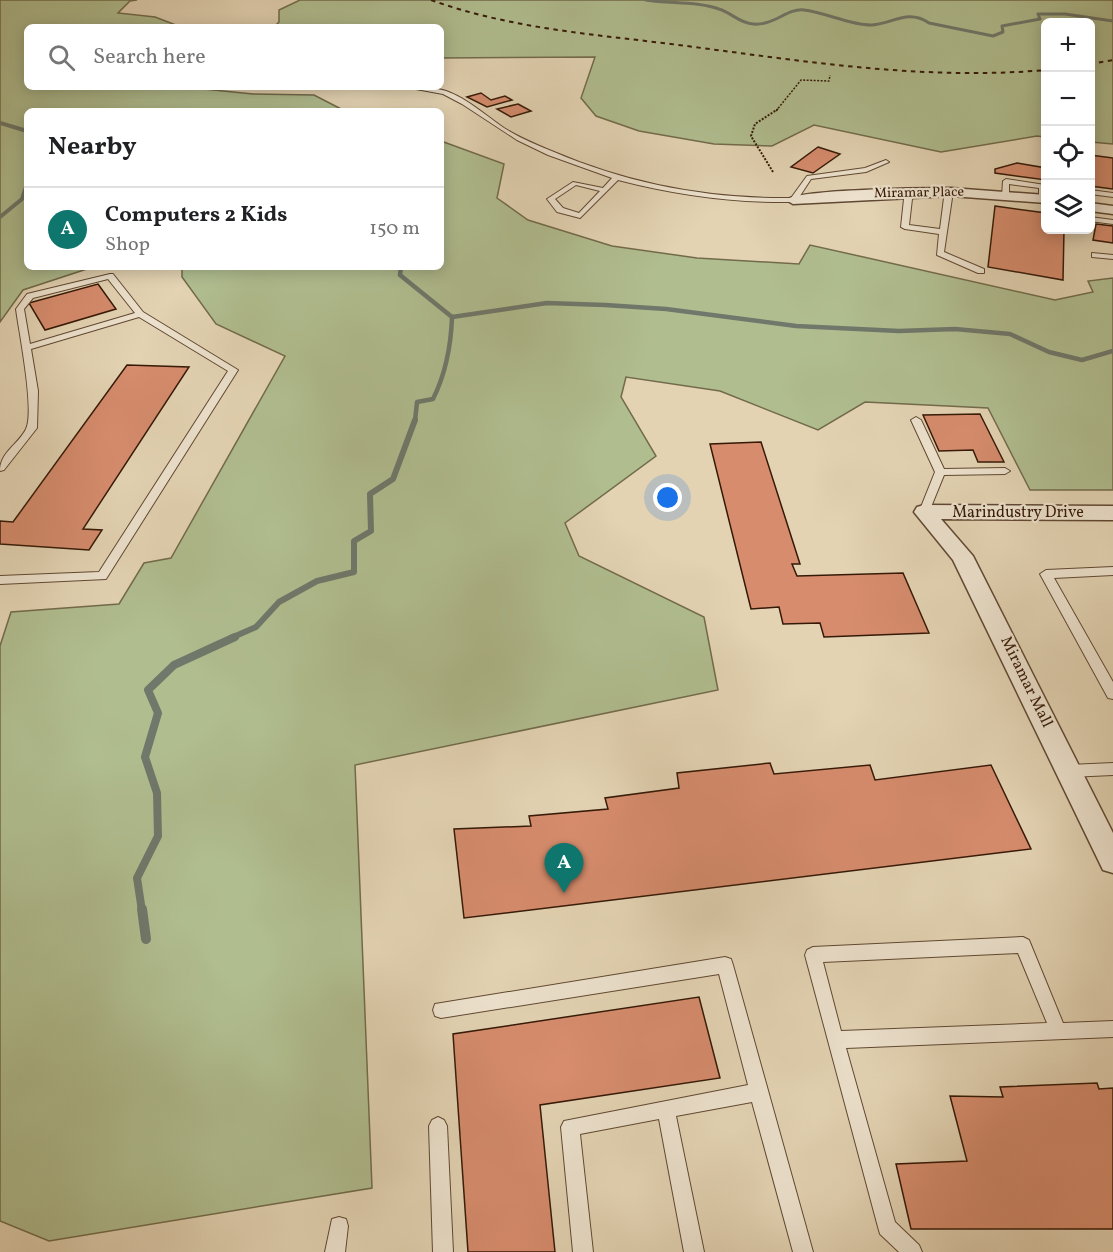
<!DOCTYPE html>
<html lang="en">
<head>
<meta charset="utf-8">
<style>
	body { margin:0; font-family:Vollkorn,serif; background:#f2f2f2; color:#202124 }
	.controls { position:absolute; right:18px; top:18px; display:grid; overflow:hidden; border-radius:9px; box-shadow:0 3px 15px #0003 }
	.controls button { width:54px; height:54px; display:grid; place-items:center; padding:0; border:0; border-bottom:2px solid #e0e0e0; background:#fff; color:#202124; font:30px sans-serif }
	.you { position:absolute; left:668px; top:498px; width:21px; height:21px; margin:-15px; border:4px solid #fff; border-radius:50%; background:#1a73e8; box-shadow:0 0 0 9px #1a73e833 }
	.badge { display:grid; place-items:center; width:39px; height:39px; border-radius:50%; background:#0f766e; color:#fff; font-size:20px; font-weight:700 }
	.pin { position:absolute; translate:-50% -50px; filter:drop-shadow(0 2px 3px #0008) }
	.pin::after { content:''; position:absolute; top:32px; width:21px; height:18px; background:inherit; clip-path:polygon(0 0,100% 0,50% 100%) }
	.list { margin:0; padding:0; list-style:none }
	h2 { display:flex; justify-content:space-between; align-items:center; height:78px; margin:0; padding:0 24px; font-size:26px }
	h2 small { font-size:20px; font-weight:400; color:#757577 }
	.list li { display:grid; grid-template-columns:39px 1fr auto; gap:18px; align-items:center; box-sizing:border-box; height:84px; padding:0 24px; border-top:2px solid #e0e0e0 }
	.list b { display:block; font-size:22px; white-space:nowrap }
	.list p { margin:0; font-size:20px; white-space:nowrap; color:#757577 }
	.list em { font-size:20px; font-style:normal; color:#757577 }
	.icon { flex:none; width:33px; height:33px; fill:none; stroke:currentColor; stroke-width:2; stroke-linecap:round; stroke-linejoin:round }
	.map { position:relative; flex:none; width:1113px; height:1252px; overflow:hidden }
	.search { position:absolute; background:#fff; box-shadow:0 3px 15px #0003; left:24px; top:24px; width:420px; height:66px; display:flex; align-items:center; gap:15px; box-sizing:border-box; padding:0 21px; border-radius:9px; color:#757577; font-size:22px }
	.panel { position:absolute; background:#fff; box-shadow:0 3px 15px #0003; left:24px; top:108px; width:420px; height:162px; border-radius:9px }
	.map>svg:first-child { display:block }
	.green { fill:#b0bd8f; stroke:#726b4b; stroke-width:1.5 }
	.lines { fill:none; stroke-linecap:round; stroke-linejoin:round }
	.stream-far5 { stroke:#6f786b; stroke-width:3 }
	.stream-far4 { stroke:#6f786b; stroke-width:4 }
	.stream-far3 { stroke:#6f786b; stroke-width:4.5 }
	.stream-far2 { stroke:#6f786b; stroke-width:6 }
	.stream-far1 { stroke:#6f786b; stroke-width:8 }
	.stream { stroke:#6f786b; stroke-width:10 }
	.building { fill:#d68c6d; stroke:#351907; stroke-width:1.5 }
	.service-casing { stroke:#604832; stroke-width:2 }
	.minor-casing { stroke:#604832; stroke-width:3 }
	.path-far1 { stroke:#351907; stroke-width:1.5; stroke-dasharray:2 1.5; stroke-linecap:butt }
	.path { stroke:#351907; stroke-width:2; stroke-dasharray:2 1.5; stroke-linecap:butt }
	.service { fill:#ede2ce; fill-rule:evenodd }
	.minor { fill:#ede2ce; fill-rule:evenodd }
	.rail { stroke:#351907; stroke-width:2; stroke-dasharray:4.5 4.5; stroke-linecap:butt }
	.labels { text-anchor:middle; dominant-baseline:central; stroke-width:4.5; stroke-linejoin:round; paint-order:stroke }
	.far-street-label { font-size:14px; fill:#351907; stroke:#ede2ce }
	.street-label { font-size:16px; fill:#351907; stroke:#ede2ce }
</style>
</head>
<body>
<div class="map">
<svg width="1113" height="1252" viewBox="0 0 1113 1252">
	<rect width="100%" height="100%" fill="#e3d3b3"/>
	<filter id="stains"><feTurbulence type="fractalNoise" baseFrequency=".00333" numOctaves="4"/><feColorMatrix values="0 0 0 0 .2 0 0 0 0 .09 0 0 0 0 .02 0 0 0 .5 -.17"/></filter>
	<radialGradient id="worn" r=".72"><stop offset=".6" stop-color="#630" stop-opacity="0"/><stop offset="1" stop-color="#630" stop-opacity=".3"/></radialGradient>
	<g class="green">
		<polygon points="0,0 137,0 130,1 118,13 155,17 181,27 27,27 27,87 184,87 253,94 314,95 345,111 27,111 27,267 93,267 23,290 0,322"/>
		<polygon points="300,0 1113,0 1113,144 1091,142 1090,22 1046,22 1045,137 1037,136 941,152 814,125 772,146 714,144 639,131 596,116 581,98 595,57 441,58 441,27 274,27 279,22 279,10"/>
		<polygon points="441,141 504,164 497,198 528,220 612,246 697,258 799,264 810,245 1055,300 1093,292 1088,281 1113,278 1113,490 1030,490 988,408 865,402 818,430 720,391 626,377 621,397 656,456 565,523 579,556 704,617 718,690 355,765 372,1188 49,1241 0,1221 0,646 11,612 119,604 144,563 171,558 285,356 216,324 182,277 182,267 441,267"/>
	</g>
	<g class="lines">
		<path class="stream-far5" d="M646,0C669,4 697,1 719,9C732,13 739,23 753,24C774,26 787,8 804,10C824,12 853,26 872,25C894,23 908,9 929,23L993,36L1003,32L1002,26L1040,19L1038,14H1065L1113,21"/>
		<g class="stream-far4">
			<polyline points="0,123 27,131"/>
			<polyline points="0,217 22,199 27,184"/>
		</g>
		<g class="stream-far3">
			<path d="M401,267L400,275L452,317C451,346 446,373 433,399L417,402L415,421"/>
			<polyline points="452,317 547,303 605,305 666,309 796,326 899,331 955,329 1010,334 1049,352 1082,360 1113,351"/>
		</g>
		<polyline class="stream-far2" points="231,638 256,627 279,602 317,581 354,572 354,541 371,531 370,494 393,479 415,420"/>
		<polyline class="stream-far1" points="142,911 137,878 158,836 157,793 145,757 158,713 148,690 174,665 235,637"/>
		<polyline class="stream" points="142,909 146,939"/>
	</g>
	<g class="building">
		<polygon points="481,93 491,100 505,96 512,100 487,107 467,97"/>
		<polygon points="518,104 531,111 511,117 497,109"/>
		<polygon points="818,147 840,154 813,173 791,167"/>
		<polygon points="1090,155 1113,158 1113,189 1090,186"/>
		<polygon points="1017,163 1046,168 1046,180 995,173 995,169"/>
		<polygon points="995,206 1046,213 1046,230 1064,230 1063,280 988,267"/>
		<polygon points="1096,224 1113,226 1113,243 1093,240"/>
		<polygon points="98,284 116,309 45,330 29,303"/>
		<polygon points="127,365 189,367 83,529 102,530 89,550 0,544 0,521 13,522"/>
		<polygon points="980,414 1004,462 978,462 973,450 939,451 923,415"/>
		<polygon points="761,442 800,564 792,564 797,576 903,573 929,633 824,637 820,623 783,624 779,607 751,609 710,444"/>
		<polygon points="770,763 774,774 870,765 875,780 991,765 1031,849 464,918 454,829 531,826 529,816 608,809 605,798 679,788 677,773"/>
		<polygon points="699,997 720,1078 540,1105 555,1252 468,1252 453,1034"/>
		<polygon points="1097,1083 1099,1089 1113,1088 1113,1229 911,1229 896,1164 967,1161 950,1096 1003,1097 1000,1087"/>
	</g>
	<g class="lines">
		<defs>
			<g id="service">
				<path d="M405,87C419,87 433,87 446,91C468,99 485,115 504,128C520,138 537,145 554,152C629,184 709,199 791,198L807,176L865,168L886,160L889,162L866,172L811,179L796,202H793C733,203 676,195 618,180L580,218L557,212L547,199L573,182L603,188L612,178L548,155L517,140L462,104L443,94ZM576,185L600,191L579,213L563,208L555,199Z"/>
				<polygon points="1006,179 1045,185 1046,201 1039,199 1039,188 1009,184 1009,194 1002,196 1003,181"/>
				<polygon points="942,189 952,198 944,252 984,269 984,273 978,273 937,255 939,234 905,229 901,227 904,199 908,197 912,199 909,225 940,229 944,198 938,191"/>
				<polygon points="1090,190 1113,193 1113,197 1090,194"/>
				<polygon points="1090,217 1113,220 1113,224 1090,221"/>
				<polygon points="1092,253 1113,255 1113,259 1092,257"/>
				<path d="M110,274H113L143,312L238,370L106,579L0,584V576L99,572L228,371L139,317L31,349L38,391L37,428L4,470L0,471C0,452 18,445 26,429C35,411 19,332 16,309L27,294ZM108,279L135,313L30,344L24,309L33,298Z"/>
				<polygon points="916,417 921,420 944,469 1005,468 1010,471 1005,474 944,475 929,512 924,516 920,515 919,512 935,472 911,420"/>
				<polygon points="1113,567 1113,575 1054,578 1113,682 1113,699 1108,698 1040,574 1046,570"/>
				<polygon points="1113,763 1113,775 1069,777 1064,775 1062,771 1064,767 1069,765"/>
				<path d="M1023,937L1029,940L1063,1023L1113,1021V1037L846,1048L895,1222L919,1245L922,1252H899L880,1234L878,1227L805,955L807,950L813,947ZM1018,953L1047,1023L841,1031L823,962Z"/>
				<polygon points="725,957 731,959 733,965 813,1252 793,1252 752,1102 676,1116 704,1252 684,1252 659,1119 580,1134 593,1252 573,1252 561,1127 564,1121 748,1085 719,974 441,1018 435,1016 433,1010 435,1004"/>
				<polygon points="438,1117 444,1120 447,1126 453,1252 433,1252 429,1126 432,1120"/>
				<polygon points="339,1217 346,1219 348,1226 345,1252 325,1252 332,1219"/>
			</g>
			<g id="minor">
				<path d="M951,188L1046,195V203L951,196L793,204L786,200C797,189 928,188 951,188Z"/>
				<polygon points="1090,203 1113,206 1113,214 1090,211"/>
				<polygon points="924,505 1113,506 1113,520 941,519 973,556 1113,833 1113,873 1103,870 953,560 914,512 917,507"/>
			</g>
		</defs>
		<use href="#service" class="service-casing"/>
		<use href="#minor" class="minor-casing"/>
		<polyline class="path-far1" points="776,111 801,80 829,81 830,75"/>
		<polyline class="path" points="773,172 751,136 755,124 778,109"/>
		<use href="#service" class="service"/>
		<use href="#minor" class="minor"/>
		<g class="rail">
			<path d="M431,0C509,28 590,34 671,44C797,60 919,81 1046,70"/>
			<polyline points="1090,64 1113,60"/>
		</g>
	</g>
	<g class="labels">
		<g class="far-street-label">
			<text transform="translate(919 193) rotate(-1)">Miramar Place</text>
		</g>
		<g class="street-label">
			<text x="1018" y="513">Marindustry Drive</text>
			<text transform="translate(1026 682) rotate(64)">Miramar Mall</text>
		</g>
	</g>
	<rect width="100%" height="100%" filter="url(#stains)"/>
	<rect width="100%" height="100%" fill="url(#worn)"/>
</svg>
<div class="controls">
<button>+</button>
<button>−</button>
<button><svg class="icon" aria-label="locate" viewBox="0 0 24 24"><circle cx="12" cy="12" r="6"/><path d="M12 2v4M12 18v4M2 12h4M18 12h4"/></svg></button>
<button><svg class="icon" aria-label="layers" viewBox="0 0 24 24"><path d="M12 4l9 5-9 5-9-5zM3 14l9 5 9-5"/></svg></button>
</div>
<div class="you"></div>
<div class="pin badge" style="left:564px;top:893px">A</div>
<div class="search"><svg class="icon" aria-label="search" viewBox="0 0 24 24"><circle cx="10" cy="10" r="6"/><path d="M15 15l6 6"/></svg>Search here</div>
<section class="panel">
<h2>Nearby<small></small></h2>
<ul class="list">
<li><span class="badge">A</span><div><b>Computers 2 Kids</b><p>Shop</p></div><em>150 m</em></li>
</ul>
</section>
</div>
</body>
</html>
